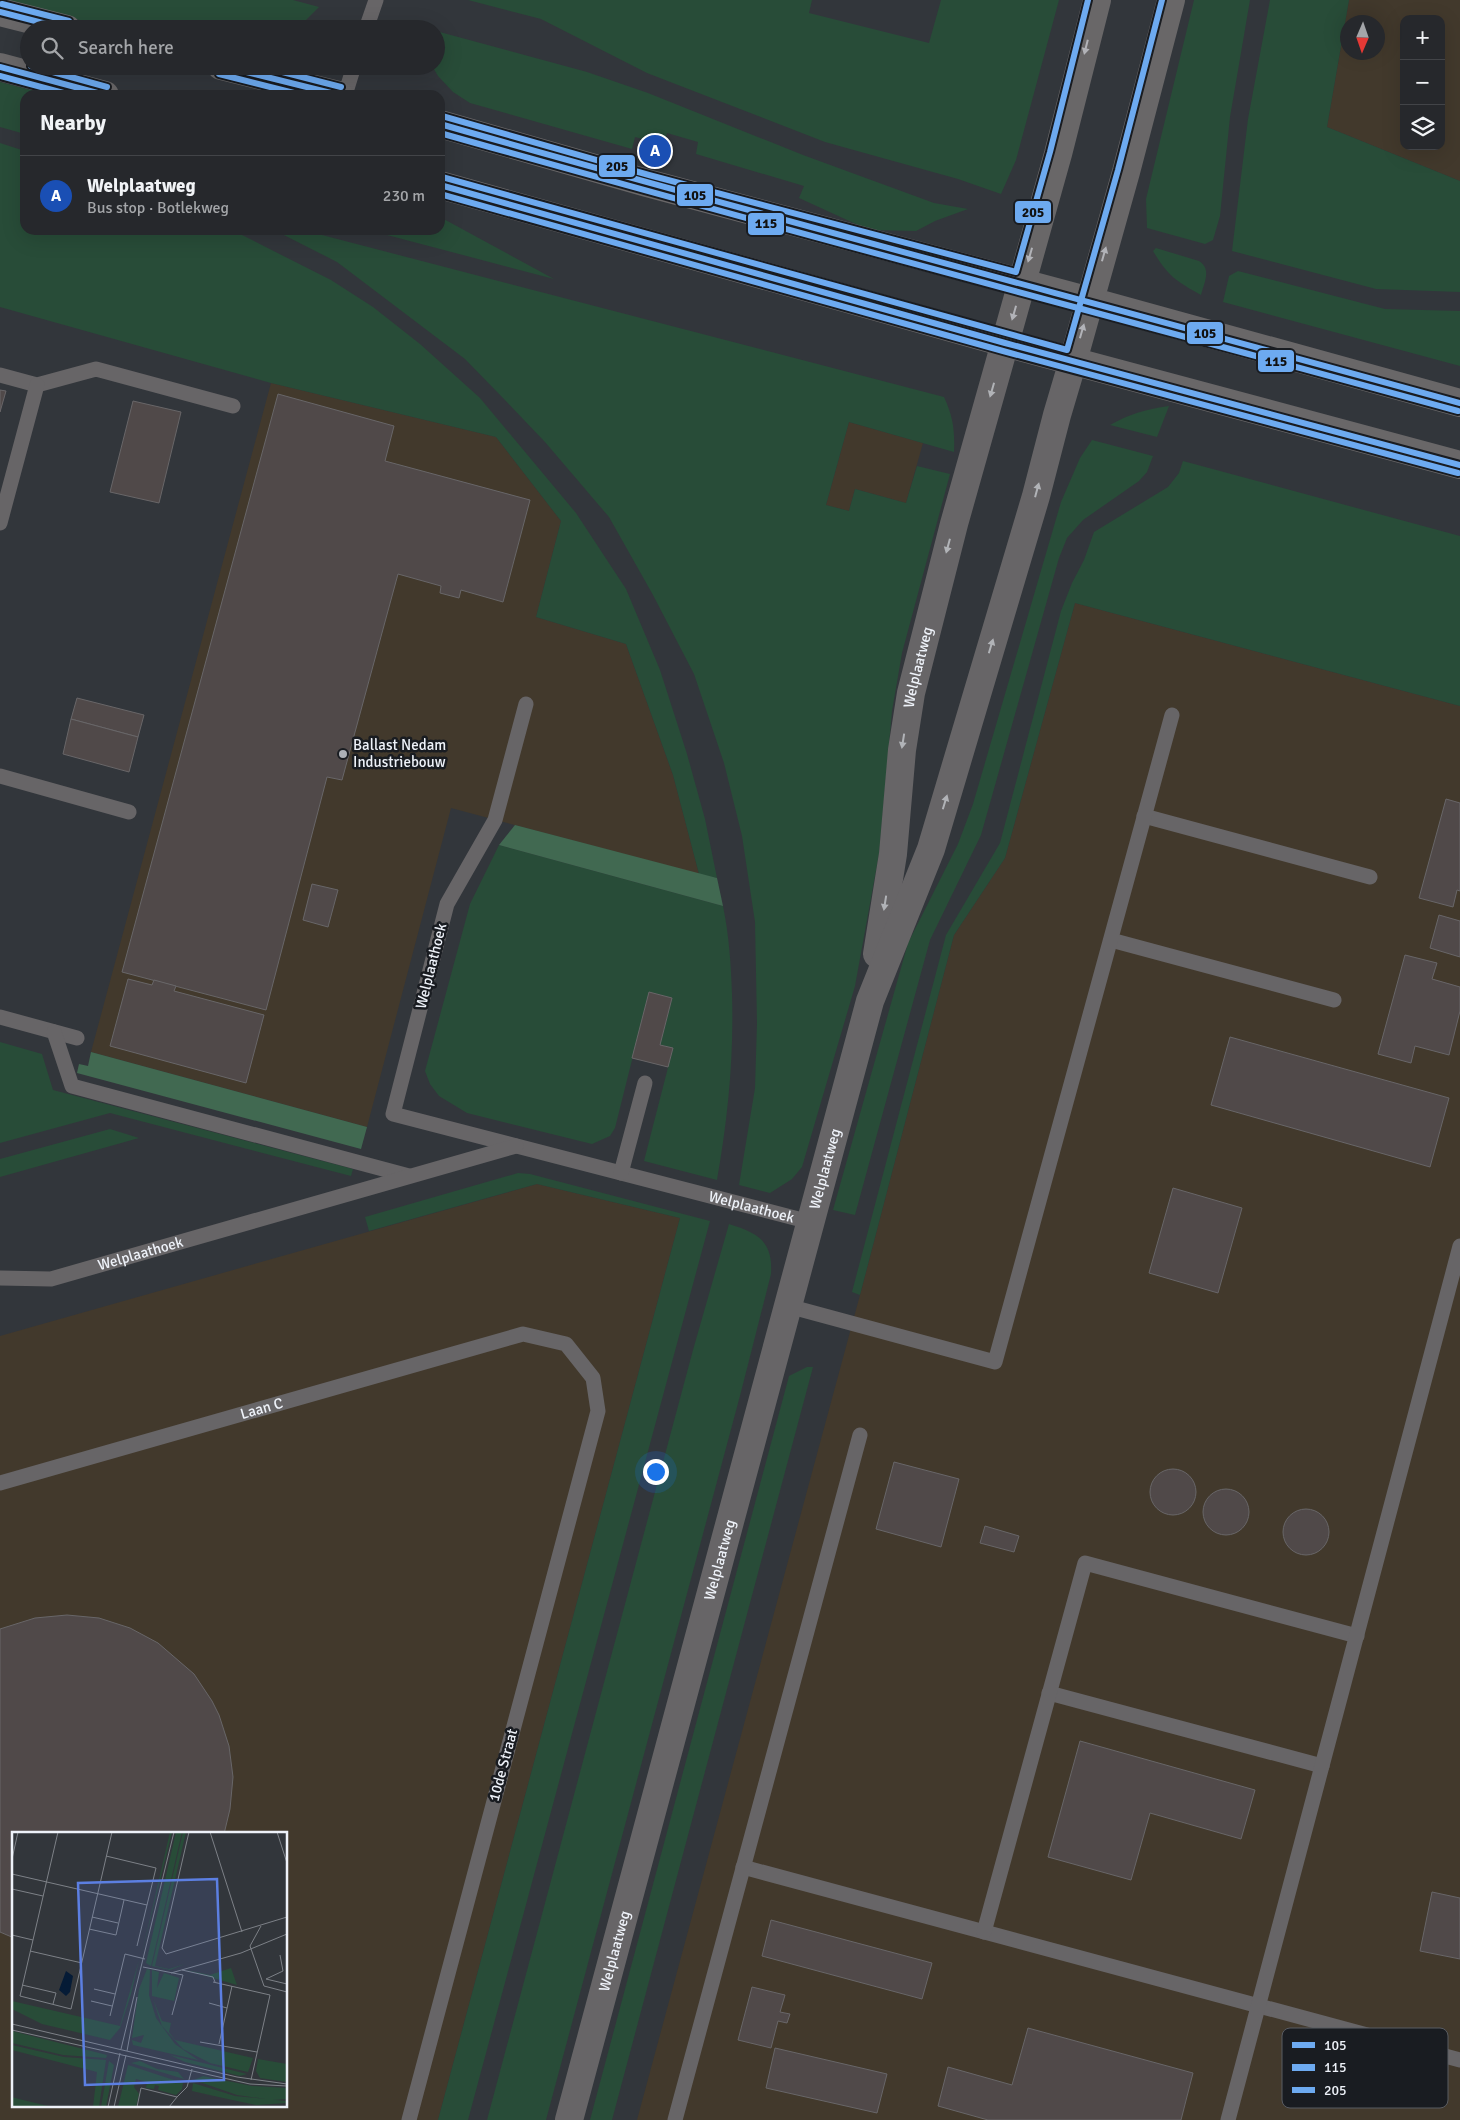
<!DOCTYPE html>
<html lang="en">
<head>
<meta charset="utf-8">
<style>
	body { margin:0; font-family:Signika,sans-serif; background:#2e3034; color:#f1f3f6 }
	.controls { position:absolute; right:15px; top:15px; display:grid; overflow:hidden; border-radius:10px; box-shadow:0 5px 20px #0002 }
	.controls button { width:45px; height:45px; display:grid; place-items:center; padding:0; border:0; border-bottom:1px solid #424448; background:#26282c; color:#f1f3f6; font:25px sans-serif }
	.compass { position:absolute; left:1340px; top:15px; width:45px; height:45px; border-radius:50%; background:#26282c; box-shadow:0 5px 20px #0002; rotate:182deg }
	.you { position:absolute; left:655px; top:1471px; width:18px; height:18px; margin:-12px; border:4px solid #fff; border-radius:50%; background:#1a73e8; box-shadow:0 0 0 8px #1a73e833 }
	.badge { display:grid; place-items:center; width:32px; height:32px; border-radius:50%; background:#acb0b6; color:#fff; font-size:16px; font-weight:700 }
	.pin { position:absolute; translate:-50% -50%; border:2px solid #fff; box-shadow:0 1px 5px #0006 }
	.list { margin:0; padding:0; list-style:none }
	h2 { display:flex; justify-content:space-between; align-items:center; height:65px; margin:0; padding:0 20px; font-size:21px }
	h2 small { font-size:16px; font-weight:400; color:#a4a6a9 }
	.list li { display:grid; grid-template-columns:32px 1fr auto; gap:15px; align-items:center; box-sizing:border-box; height:80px; padding:0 20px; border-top:1px solid #424448 }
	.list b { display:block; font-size:19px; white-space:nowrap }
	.list p { margin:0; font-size:16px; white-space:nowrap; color:#a4a6a9 }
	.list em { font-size:16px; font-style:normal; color:#a4a6a9 }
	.icon { flex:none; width:28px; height:28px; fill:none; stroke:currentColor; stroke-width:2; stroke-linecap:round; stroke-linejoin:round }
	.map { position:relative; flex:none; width:1460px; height:2120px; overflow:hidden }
	.search { position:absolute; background:#26282c; box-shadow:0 5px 20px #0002; left:20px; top:20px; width:425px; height:55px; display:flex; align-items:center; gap:12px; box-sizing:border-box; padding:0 18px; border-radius:28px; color:#a4a6a9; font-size:19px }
	.panel { position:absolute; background:#26282c; box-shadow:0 5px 20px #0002; left:20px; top:90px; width:425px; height:145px; border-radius:15px }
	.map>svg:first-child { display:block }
	.industrial { fill:#42392c; fill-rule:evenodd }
	.green { fill:#284c38 }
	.forest { fill:#416951 }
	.building { fill:#504949; stroke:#686668 }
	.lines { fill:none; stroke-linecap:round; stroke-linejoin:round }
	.service { stroke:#676567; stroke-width:15 }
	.tertiary { stroke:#676567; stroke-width:28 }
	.secondary { stroke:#696768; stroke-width:28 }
	.bus-1-casing { stroke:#191c21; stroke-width:10 }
	.bus-2-casing { stroke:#191c21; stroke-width:10 }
	.bus-3-casing { stroke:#191c21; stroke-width:10 }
	.bus-1 { stroke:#6daaf0; stroke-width:6 }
	.bus-2 { stroke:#6daaf0; stroke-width:6 }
	.bus-3 { stroke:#6daaf0; stroke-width:6 }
	.oneway { fill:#b2b3b8 }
	.oneway2 { fill:#b1b3b7 }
	.poi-dot { fill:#acb0b6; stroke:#191c21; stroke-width:2 }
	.labels { text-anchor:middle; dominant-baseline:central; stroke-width:5; stroke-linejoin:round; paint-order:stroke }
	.street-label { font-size:15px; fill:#eef2f9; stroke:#191c21 }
	.poi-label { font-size:15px; fill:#eef2f9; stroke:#191c21; text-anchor:start }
	.inset-road { fill:none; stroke:#7d8187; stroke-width:1 }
	.view { fill:#5c7fe2; fill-opacity:0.15; stroke:#5c7fe2; stroke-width:2.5 }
	.inset-edge { fill:none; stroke:#eef2f9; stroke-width:2.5 }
	.key { fill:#191c21; stroke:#595c62; stroke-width:1 }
	.key-label { font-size:14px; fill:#eef2f9 }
	.line-badge { stroke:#191c21; stroke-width:2 }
	.pale-badge-label { font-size:14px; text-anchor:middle; font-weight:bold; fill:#111 }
</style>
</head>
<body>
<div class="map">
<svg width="1460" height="2120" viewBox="0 0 1460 2120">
	<rect width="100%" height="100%" fill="#32363b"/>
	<g class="industrial">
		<path d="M1349,0H1460V181L1327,127ZM1404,19H1441V146H1404ZM1348,22H1378V52H1348Z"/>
		<polygon points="271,383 496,437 561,521 536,617 626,644 673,775 699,874 451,808 367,1127 91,1052"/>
		<polygon points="849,422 923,443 906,503 855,489 849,511 826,505"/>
		<polygon points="1075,603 1460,706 1460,2120 637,2120 860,1295 954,935 1005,858"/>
		<path d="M537,1184L680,1218L438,2120H0V1336ZM14,1834H286V2106H14Z"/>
	</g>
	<g class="green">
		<polygon points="2,0 293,0 319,7 297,29 115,29"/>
		<polygon points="468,0 812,0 809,13 929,43 941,0 1059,0 1016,160 1001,194 958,179 825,142 647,73 541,19"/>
		<polygon points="1194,0 1250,0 1230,117 1220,216 1213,240 1205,244 1147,228 1146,199"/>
		<polygon points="1270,0 1349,0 1327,127 1460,181 1460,292 1376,289 1232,251 1248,119"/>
		<polygon points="436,31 587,72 648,93 803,155 934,203 968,209 935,221 916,231 869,230 799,198 804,186 696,154 698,142 667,133 664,145 635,137 632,149 470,103 453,92 438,76 432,66 436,66"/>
		<polygon points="0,82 50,95 25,95 25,134 0,127"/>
		<polygon points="0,143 25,151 25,230 232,230 331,280 373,307 420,344 480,398 576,513 626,589 660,670 687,754 705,819 717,878 699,874 673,775 626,644 536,617 561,521 496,437 271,383 0,307"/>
		<polygon points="440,217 554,279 368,230 440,230"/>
		<path d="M274,230H297L322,235L944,397C953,416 955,431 954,452L849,422L826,505L849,511L855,489L906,503L917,466L950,474L902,653L892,711L879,854L855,986L802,1167L792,1179L770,1193L739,1185L755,1088L757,1023L755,922L742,836L724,763L694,674L653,595L609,517L545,442L502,397L465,359L337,262Z"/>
		<path d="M1156,248L1199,261C1212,269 1204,283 1201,295C1176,281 1168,276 1153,251Z"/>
		<polygon points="1238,271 1385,309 1460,311 1460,366 1223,302 1229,276"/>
		<path d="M1169,406L1157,437L1110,425C1129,414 1147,409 1169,406Z"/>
		<polygon points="1092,440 1153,456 1147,472 1139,481 1083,520 1067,538 1059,558 981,835 930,940 855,1215 833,1210 908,943 958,844 973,804 1061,502 1080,458"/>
		<polygon points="1183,461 1460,536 1460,706 1075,603 1005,858 954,935 860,1295 852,1292 946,935 1000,843 1061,611 1072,583 1084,560 1094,532 1168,487 1179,473"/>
		<path d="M499,845L723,906C729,935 731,964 732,994C734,1057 728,1118 717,1180L644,1161L673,1048L660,1045L672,998L649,992L615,1128L610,1136L592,1144L467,1113L439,1096L430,1084L425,1071L470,904Z"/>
		<polygon points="0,1042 42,1054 53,1090 353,1169 351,1176 110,1113 0,1143"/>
		<polygon points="110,1129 139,1138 0,1177 0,1159"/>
		<polygon points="518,1173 530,1174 710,1221 468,2120 438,2120 680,1218 537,1184 369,1231 365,1217"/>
		<path d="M729,1224C758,1233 773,1241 771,1274L741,1392L546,2120H487L693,1350Z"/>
		<polygon points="807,1367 813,1367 612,2120 590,2120 789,1376"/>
	</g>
	<g class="forest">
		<polygon points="515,825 717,878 723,906 499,845"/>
		<polygon points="91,1052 367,1127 361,1149 77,1073 79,1064 88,1066"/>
	</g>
	<g class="building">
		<polygon points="0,390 6,391 0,412"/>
		<polygon points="278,394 394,426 385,461 530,500 503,602 461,590 459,598 440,593 441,586 398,574 342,780 327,777 266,1010 122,972"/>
		<polygon points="133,401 181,412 159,503 110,492"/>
		<polygon points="77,698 144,715 138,737 71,719"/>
		<polygon points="71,719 138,737 129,772 63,754"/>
		<polygon points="1446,799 1460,803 1460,891 1457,890 1453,907 1419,898"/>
		<polygon points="312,884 338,890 328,927 303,920"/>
		<polygon points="1439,915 1460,921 1460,957 1430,948"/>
		<polygon points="1405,955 1437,963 1432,979 1460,987 1460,1011 1449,1055 1415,1046 1411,1063 1378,1054"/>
		<polygon points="128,979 152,985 154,980 176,986 174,991 264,1015 246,1083 110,1046"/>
		<polygon points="649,992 672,998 660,1045 673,1048 668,1067 632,1058"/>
		<polygon points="1230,1037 1449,1098 1430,1167 1211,1105"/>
		<polygon points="1173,1188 1242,1208 1218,1293 1149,1273"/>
		<polygon points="894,1462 959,1479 941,1547 876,1529"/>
		<circle cx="1173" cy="1492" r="23"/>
		<circle cx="1226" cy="1512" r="23"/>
		<circle cx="1306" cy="1532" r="23"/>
		<polygon points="985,1526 1019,1536 1014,1552 980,1543"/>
		<polygon points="67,1615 99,1618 130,1628 158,1643 194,1674 212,1701 219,1715 229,1746 233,1777 230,1809 224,1834 14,1834 14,1938 0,1932 0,1629 35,1618"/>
		<polygon points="1080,1741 1255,1790 1241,1839 1150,1813 1131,1880 1048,1857"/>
		<polygon points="1432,1892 1460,1898 1460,1959 1420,1951"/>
		<polygon points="771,1920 932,1963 922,1999 762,1956"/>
		<polygon points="752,1987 785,1995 780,2012 790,2014 787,2023 778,2021 771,2048 738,2040"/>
		<polygon points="1028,2028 1193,2073 1181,2120 988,2120 938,2106 948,2067 1012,2085"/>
		<polygon points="775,2048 887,2074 877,2113 766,2088"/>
	</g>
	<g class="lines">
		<g class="service">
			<polyline points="366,29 376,0"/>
			<polyline points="345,95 354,66"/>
			<polyline points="0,375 37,385 96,369 233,406"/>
			<polyline points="0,523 37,385"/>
			<path id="s1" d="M526,704L495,820L447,904L393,1114L810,1222"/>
			<polyline points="0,776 129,812"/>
			<polyline points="1144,816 1370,877"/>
			<polyline points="1111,940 1334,1000"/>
			<polyline points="0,1017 77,1038"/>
			<polyline points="54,1032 72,1086 409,1176"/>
			<polyline points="621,1173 645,1083"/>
			<path id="s2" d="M0,1278L51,1279L516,1146"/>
			<polyline points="788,1306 995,1362 1172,715"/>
			<path id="s3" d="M0,1483L523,1334L566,1344L593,1378L598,1411L409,2120"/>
			<polyline points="1049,1693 1322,1766"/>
			<polyline points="743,1867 1460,2060"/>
			<polyline points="984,1932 1085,1563 1357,1636"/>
			<polyline points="675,2120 860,1435"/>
			<polyline points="1228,2120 1460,1246"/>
		</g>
		<g class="tertiary">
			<path id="s4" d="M877,954L893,854L902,750L911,693L954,524L1005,343"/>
			<path id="s5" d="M569,2120L870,1001L931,849L1036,496L1057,415L1073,361"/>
		</g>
		<g class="secondary">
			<polyline points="0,12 67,29"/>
			<polyline points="221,66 339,95"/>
			<polyline points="0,67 105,95"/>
			<polyline points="440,124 647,183 1090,301 1460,403"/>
			<polyline points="440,185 1005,343 1460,465"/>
			<polyline points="1005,343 1058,154 1097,0"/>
			<polyline points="1073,361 1126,172 1171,0"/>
		</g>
		<defs>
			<g id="bus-1">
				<polyline points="0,12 66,29"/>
				<polyline points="222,66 339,95"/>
				<polyline points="0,67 105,95"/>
				<path d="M440,124C779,221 1120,309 1460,403"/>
				<polyline points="440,185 1005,343 1460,465"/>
			</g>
			<g id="bus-2">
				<polyline points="219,74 302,95"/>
				<polyline points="0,76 71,95"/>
				<path d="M440,133C778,229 1119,318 1458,411"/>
				<polyline points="440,194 1003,351 1458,473"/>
			</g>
			<g id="bus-3">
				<polyline points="2,4 69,21"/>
				<polyline points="31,66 107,87"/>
				<polyline points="259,66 341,87"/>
				<polyline points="442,116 649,175 1016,272 1050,152 1088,0"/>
				<polyline points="442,177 1067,350 1118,170 1162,0"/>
			</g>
		</defs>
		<use href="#bus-1" class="bus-1-casing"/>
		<use href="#bus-2" class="bus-2-casing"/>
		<use href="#bus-3" class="bus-3-casing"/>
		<use href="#bus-1" class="bus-1"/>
		<use href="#bus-2" class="bus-2"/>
		<use href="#bus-3" class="bus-3"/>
	</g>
	<defs><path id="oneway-solid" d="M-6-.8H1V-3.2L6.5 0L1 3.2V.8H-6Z" transform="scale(1.25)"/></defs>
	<g class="oneway">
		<use href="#oneway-solid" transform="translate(1086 47) rotate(104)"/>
		<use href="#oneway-solid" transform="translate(1104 254) rotate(-74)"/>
		<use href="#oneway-solid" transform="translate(1030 255) rotate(106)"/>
		<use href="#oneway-solid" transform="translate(1014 313) rotate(106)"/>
		<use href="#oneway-solid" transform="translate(1082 331) rotate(-74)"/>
	</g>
	<g class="oneway2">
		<use href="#oneway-solid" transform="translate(992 390) rotate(106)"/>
		<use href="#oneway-solid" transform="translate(1037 490) rotate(-75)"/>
		<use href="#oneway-solid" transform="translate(948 546) rotate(105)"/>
		<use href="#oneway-solid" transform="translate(991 646) rotate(-73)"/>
		<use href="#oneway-solid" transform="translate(903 741) rotate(99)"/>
		<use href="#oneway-solid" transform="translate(945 802) rotate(-73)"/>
		<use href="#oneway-solid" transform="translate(885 903) rotate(99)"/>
	</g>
	<circle class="poi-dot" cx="343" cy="754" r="5"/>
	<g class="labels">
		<g class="street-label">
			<text stroke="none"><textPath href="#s4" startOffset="290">Welplaatweg</textPath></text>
			<text transform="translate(431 966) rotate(-76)">Welplaathoek</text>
			<text stroke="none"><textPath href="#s5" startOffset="985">Welplaatweg</textPath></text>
			<text stroke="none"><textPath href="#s1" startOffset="804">Welplaathoek</textPath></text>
			<text stroke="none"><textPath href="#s2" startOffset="144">Welplaathoek</textPath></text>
			<text stroke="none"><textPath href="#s3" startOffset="272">Laan C</textPath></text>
			<text stroke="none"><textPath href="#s5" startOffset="580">Welplaatweg</textPath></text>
			<text transform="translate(503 1765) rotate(-75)">10de Straat</text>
			<text stroke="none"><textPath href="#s5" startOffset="175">Welplaatweg</textPath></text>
		</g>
		<g class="poi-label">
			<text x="353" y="745">Ballast Nedam<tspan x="353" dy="17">Industriebouw</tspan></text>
		</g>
	</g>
	<g transform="translate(12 1832)">
		<rect width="275" height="275" fill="#32363b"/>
		<path d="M158,0H160L130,121ZM164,0H170L139,134L134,131ZM171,0H174L143,134L157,137L173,132L158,138L140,134ZM127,128L119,162L108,196L98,208L30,192L0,177V169L108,194ZM219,136L225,153L174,138L198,143ZM135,137L138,138L137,163L144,186L163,212L186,228L121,213L120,208L129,211L132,203L120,206L127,157ZM140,138L147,140L145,156L152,141L167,146L162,169L140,164ZM141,167L150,189L159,191L157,200L163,208L241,226L236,240L198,231L171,217L150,194ZM0,199L95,223L94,226L51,223L0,211ZM0,213L52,225L94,228L87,275H81L85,240L0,218ZM158,223L183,229L235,242L228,244L173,230ZM246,227L275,232V250L248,246L244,239ZM97,229L102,233L94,275H89ZM128,229L145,237L166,240L172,247L119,231ZM116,233L171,251L170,257L164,263L146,258L147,254L143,253L142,257L134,256L135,250L124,247L122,255L127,262L124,275H106ZM191,244L240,254L275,256V267L261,268L225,263L182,248ZM181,251L223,264L274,269L275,271L244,273L211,266L180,259ZM0,265L7,267L40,275H3L0,274Z" fill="#284c38"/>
		<path d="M54,139L61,144L58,160L54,164L47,158Z" fill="#051b36"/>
		<path class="inset-road" d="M46,0L8,164L59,177L100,0M177,0L150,116L154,122L275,85M198,0L230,100M265,0L275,31M94,24L144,36L125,114M0,27L6,0M0,42L135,73M0,57L31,64M80,85L106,91M249,94L238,114L252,154L275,160M77,97L104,103L112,68M0,103L21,108M18,119L70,131M131,135L171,143L160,183M170,138L201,145L203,150M159,141L229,121L275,102M254,147L271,139L268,123M254,147L275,152M201,150L258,163L239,248M10,153L44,161L41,172M82,157L103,162M79,169L100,174M197,171L215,176M98,184L113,122L133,127M0,192L225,245L275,252M0,198L238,252L275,254M188,210L245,220M207,212L220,154M109,217L162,0M115,219L125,165M165,265L175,255L180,237M96,275L108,221M102,275L114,223M125,275L129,256L165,265L157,275"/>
		<path class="view" d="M205,47L212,248L73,253L66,51Z"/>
		<rect width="275" height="275" class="inset-edge"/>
	</g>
	<rect x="1282" y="2028" width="166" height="80" rx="8" class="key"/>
	<rect x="1292" y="2042" width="23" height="6" fill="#6daaf0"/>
	<rect x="1292" y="2064" width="23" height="7" fill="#6daaf0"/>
	<rect x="1292" y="2087" width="23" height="6" fill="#6daaf0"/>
	<g class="key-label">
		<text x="1324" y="2050">105</text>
		<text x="1324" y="2072">115</text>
		<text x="1324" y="2095">205</text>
	</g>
	<g class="line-badge">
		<rect x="598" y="154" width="38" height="24" rx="5" fill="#6daaf0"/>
		<rect x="676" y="183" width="38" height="24" rx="5" fill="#6daaf0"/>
		<rect x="1014" y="200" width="38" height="24" rx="5" fill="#6daaf0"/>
		<rect x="747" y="212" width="38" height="24" rx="5" fill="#6daaf0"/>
		<rect x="1186" y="321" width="38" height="24" rx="5" fill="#6daaf0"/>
		<rect x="1257" y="349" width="38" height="24" rx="5" fill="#6daaf0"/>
	</g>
	<g class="pale-badge-label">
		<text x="617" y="171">205</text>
		<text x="695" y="200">105</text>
		<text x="1033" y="217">205</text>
		<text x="766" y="228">115</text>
		<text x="1205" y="338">105</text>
		<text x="1276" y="366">115</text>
	</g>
</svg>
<div class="controls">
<button>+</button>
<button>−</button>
<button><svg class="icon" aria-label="layers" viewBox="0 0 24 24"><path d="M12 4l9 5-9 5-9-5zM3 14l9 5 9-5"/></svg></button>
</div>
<svg class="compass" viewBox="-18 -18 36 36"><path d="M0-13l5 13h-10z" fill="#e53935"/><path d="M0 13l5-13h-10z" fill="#a4a6a9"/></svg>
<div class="you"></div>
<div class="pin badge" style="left:655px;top:151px;background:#1a4fb4">A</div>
<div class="search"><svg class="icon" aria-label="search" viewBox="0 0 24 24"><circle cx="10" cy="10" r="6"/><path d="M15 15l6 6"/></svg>Search here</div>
<section class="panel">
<h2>Nearby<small></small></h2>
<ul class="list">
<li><span class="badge" style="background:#1a4fb4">A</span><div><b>Welplaatweg</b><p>Bus stop · Botlekweg</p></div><em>230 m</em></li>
</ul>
</section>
</div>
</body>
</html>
